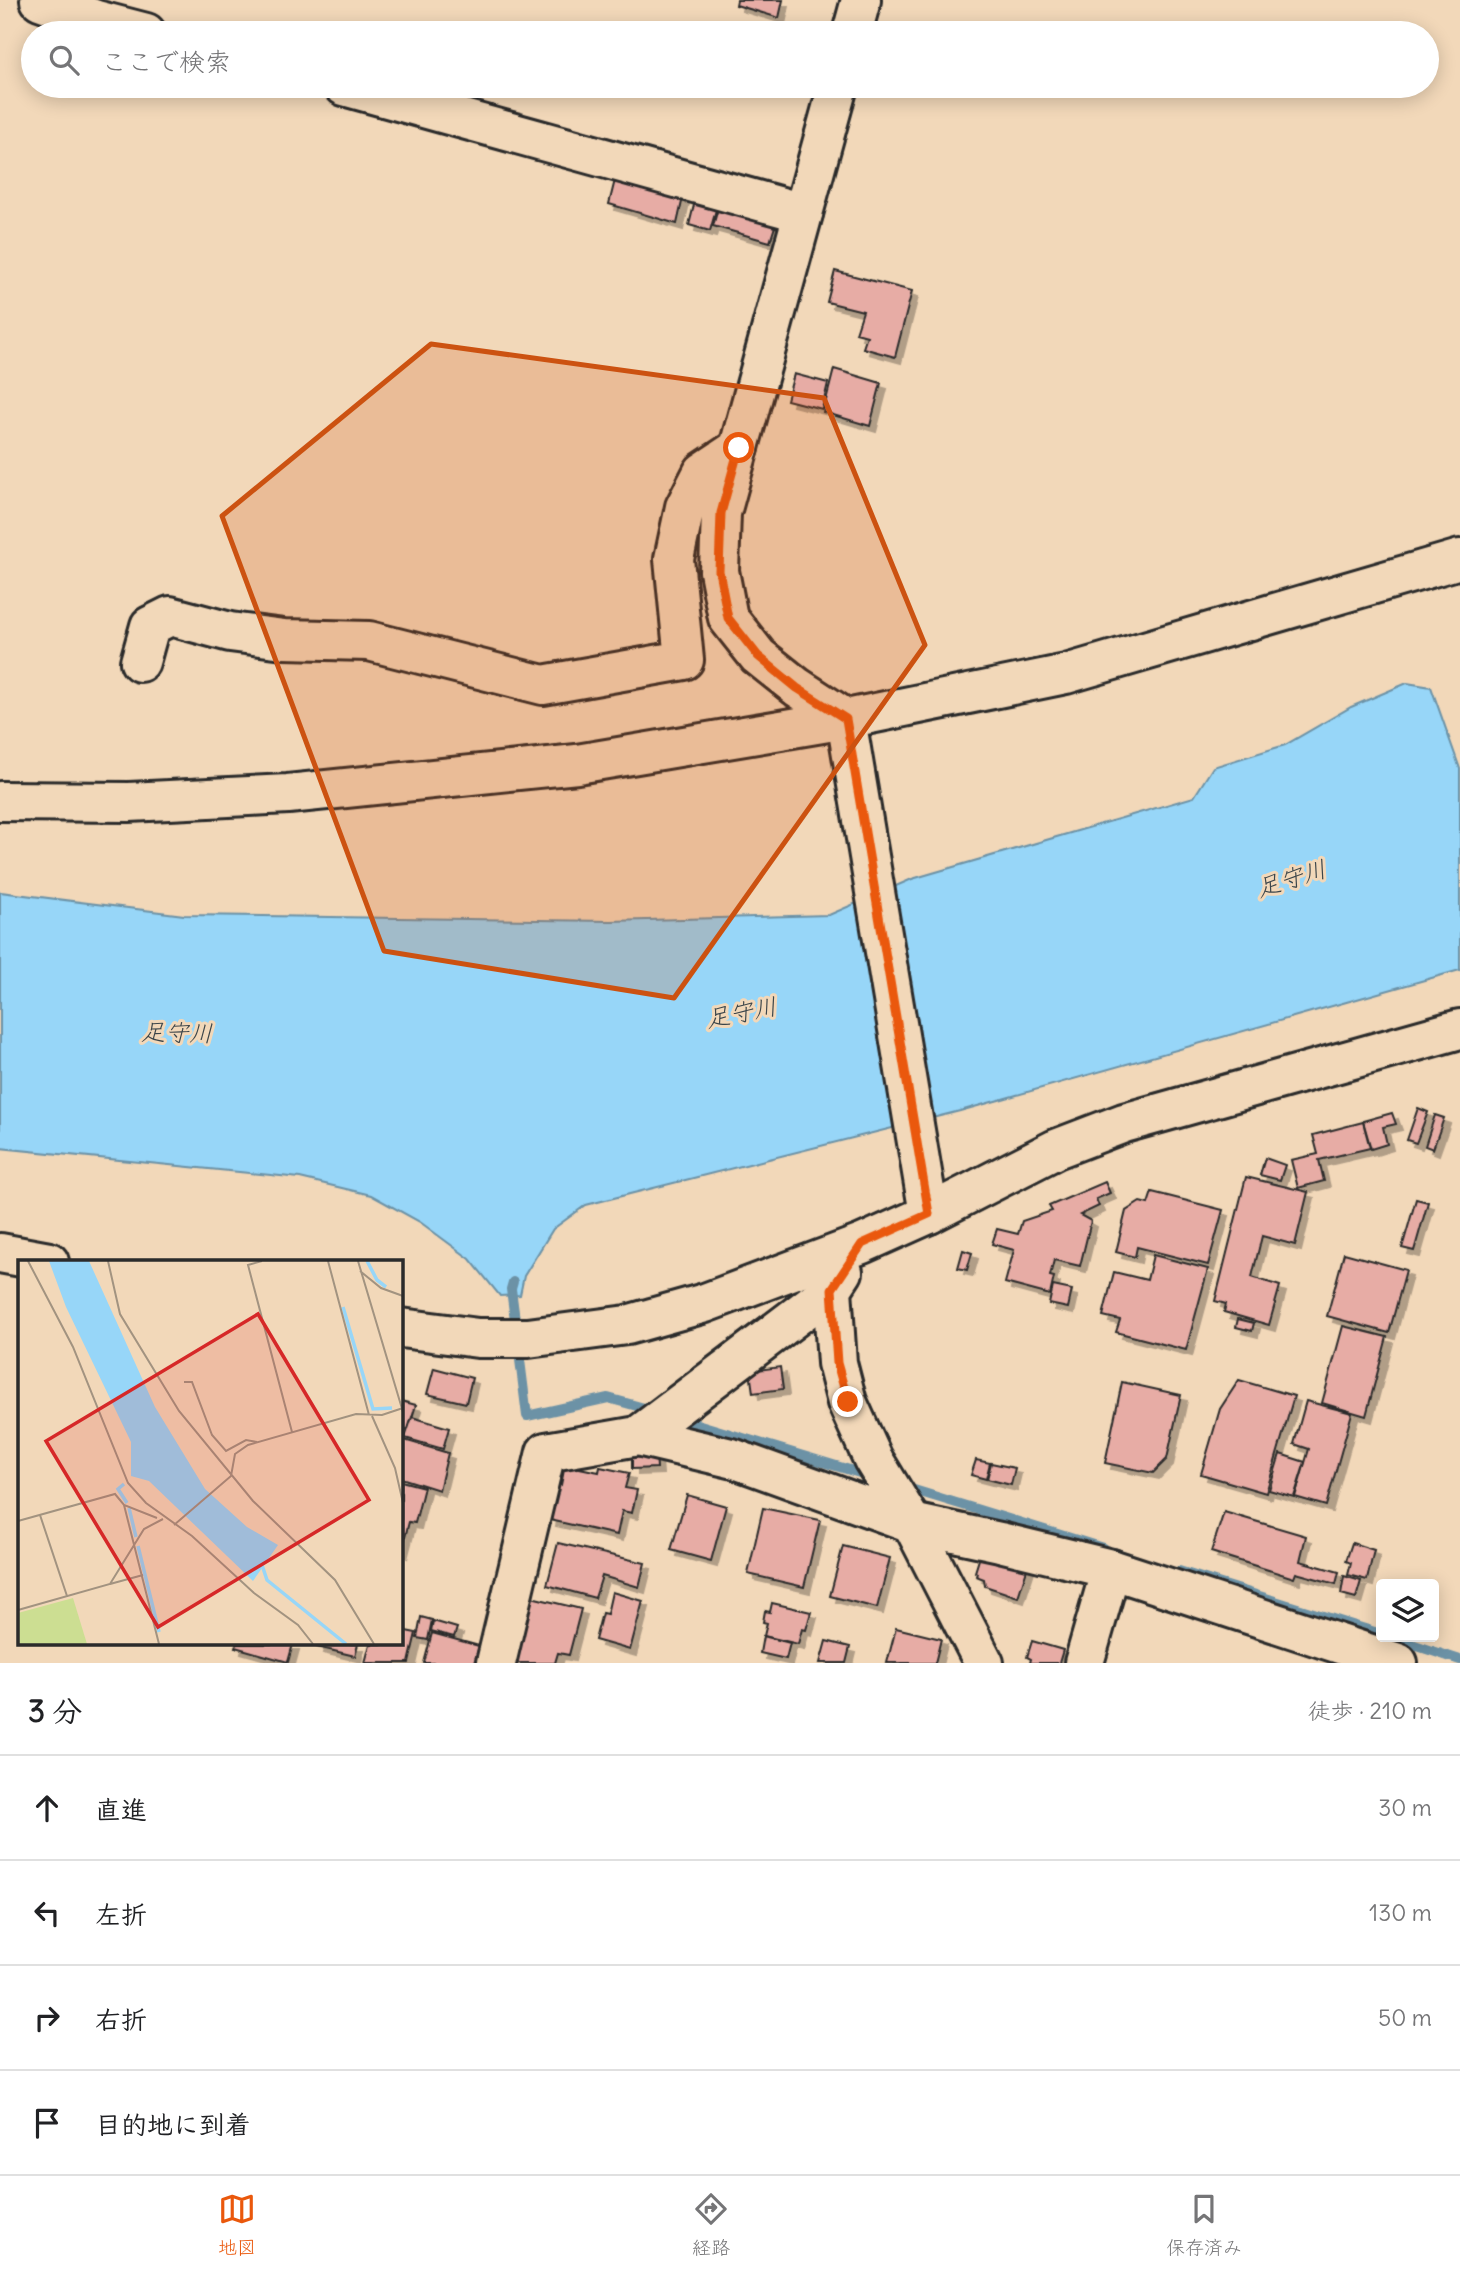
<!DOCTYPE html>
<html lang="ja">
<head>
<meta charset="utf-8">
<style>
	body { margin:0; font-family:Delius,"Klee One",sans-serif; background:#f2f2f2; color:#202124 }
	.controls { position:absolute; right:21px; bottom:21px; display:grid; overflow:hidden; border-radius:7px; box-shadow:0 4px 18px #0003 }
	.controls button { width:63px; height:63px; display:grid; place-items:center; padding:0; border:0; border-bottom:2px solid #e0e0e0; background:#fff; color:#202124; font:35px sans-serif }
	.stop { position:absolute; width:21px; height:21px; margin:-16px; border:5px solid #ea580c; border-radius:50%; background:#fff }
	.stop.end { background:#ea580c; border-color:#fff; box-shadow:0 2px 7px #0008 }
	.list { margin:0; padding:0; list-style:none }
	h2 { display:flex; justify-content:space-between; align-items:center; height:91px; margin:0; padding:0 28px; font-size:30px }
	h2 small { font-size:23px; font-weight:400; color:#757577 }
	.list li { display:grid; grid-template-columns:46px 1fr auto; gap:21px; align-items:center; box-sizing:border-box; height:105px; padding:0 28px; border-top:2px solid #e0e0e0 }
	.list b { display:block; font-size:26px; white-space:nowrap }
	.list em { font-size:23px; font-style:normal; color:#757577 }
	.icon { flex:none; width:38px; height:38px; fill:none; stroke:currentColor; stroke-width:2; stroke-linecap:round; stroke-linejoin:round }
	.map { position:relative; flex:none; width:1460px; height:1663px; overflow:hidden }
	.search { position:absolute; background:#fff; box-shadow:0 4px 18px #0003; left:21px; right:21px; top:21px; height:77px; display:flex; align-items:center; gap:18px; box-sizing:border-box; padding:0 24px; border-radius:38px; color:#757577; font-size:26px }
	.sheet { height:511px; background:#fff }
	nav { display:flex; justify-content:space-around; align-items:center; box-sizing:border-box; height:98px; border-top:2px solid #e0e0e0; background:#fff; font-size:19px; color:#757577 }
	nav a { display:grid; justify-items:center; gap:4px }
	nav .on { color:#ea580c }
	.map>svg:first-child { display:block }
	.water { fill:#97d6f8; stroke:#6c92a6; stroke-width:2 }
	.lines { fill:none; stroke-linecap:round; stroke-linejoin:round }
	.stream { stroke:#6c92a6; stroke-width:10 }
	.building { fill:#e7aca5; stroke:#2b2b2b; stroke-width:2; filter:url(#shadow) }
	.minor-casing { stroke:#2b2b2b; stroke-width:44 }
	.minor { stroke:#f2d8b9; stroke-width:38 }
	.route { stroke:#ea580c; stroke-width:9 }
	.marked { fill:#cc5211; fill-opacity:0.2; stroke:#cc5211; stroke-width:5; stroke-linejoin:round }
	.labels { text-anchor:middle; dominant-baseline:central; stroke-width:6; stroke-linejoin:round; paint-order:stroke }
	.water-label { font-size:24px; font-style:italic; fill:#3b454a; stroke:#f2d8b9 }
	.inset-river { fill:none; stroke:#97d6f8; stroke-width:3.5 }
	.inset-road { fill:none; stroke:#a29380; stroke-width:2 }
	.view { fill:#d62828; fill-opacity:0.15; stroke:#d62828; stroke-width:3.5 }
	.inset-edge { fill:none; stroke:#2b2b2b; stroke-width:3.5 }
</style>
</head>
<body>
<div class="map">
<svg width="1460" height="1663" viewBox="0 0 1460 1663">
	<defs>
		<filter id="shadow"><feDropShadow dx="6" dy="6" stdDeviation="0" flood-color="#0004"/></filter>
	</defs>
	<rect width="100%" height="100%" fill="#f2d8b9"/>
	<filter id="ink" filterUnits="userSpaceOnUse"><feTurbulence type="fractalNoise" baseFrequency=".0143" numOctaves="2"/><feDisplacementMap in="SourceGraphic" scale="14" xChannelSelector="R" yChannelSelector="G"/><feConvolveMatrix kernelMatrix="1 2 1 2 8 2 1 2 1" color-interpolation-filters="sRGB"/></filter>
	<g filter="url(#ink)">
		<polygon class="water" points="1407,683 1431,687 1460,769 1460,970 960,1111 586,1205 553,1229 524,1276 520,1295 500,1296 470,1259 420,1222 371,1195 300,1178 0,1148 0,892 184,915 611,921 829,915 912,879 1194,797 1213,767 1285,745 1351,707"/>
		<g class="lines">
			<g class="stream">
				<polyline points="513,1282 511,1289 515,1320"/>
				<polyline points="519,1352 527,1416 608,1398 655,1411"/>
				<polyline points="677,1418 873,1477"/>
				<polyline points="901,1486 1103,1548"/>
				<polyline points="1179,1571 1381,1634"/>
				<polyline points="1390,1637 1460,1660"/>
			</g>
		</g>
		<g class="building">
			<polygon points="737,0 783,0 779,18 736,5"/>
			<polygon points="618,168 684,193 677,224 609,204"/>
			<polygon points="695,201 717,206 710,231 689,225"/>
			<polygon points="719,205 777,220 770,242 713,226"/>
			<polygon points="835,271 912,291 895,357 863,348 867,336 856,333 863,311 827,302"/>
			<polygon points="834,369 881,383 870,426 823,412"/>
			<polygon points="794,374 828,383 822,409 787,400"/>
			<polygon points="1418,1108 1428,1112 1416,1143 1407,1140"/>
			<polygon points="1392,1113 1396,1124 1383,1127 1387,1144 1371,1149 1363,1121"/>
			<polygon points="1435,1115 1444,1118 1433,1149 1425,1146"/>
			<polygon points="1363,1122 1370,1148 1319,1160 1324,1181 1298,1188 1291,1160 1318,1154 1313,1135"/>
			<polygon points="1265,1158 1285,1165 1280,1180 1260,1175"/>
			<polygon points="1246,1177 1308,1192 1295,1245 1262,1236 1252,1277 1280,1286 1269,1325 1224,1312 1226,1304 1215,1301"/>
			<polygon points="1105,1182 1110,1193 1096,1199 1099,1206 1080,1215 1091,1221 1080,1266 1054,1260 1050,1276 1054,1277 1050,1295 1005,1283 1014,1250 992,1244 997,1229 1018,1234 1022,1221 1052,1211 1049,1206"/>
			<polygon points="1152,1192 1223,1210 1208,1265 1137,1247 1135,1257 1116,1252 1126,1211 1140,1202 1148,1204"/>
			<polygon points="1416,1199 1428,1202 1414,1251 1402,1248"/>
			<polygon points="963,1250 972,1253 967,1270 958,1268"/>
			<polygon points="1344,1253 1406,1270 1389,1333 1327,1316"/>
			<polygon points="1153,1255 1208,1269 1186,1350 1116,1332 1120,1320 1103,1316 1114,1272 1147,1280"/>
			<polygon points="1053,1286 1072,1290 1068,1308 1049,1304"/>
			<polygon points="1238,1319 1254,1323 1252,1331 1236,1327"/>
			<polygon points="1343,1326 1387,1337 1366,1416 1322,1403"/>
			<polygon points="780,1367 783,1389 753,1393 750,1371"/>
			<polygon points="434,1368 472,1378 466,1403 427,1394"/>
			<polygon points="1239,1380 1294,1396 1266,1493 1201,1474 1220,1409"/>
			<polygon points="1122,1382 1181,1395 1167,1459 1153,1473 1105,1463"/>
			<polygon points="401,1401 416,1405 408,1431 401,1428"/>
			<polygon points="1306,1401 1352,1413 1326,1506 1295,1497 1309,1449 1294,1444"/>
			<polygon points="412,1417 449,1428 443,1449 405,1438"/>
			<polygon points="401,1439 448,1453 439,1490 401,1478"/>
			<polygon points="656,1454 657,1468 632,1469 632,1456"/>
			<polygon points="1280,1454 1305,1462 1294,1497 1269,1490"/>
			<polygon points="976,1460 990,1463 986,1479 971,1475"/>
			<polygon points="991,1463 1015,1468 1011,1485 987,1479"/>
			<polygon points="565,1465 599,1472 600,1467 629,1473 625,1488 637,1490 632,1513 622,1511 617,1535 550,1520 558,1484 561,1485"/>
			<polygon points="401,1481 424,1487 415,1523 409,1522 401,1553"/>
			<polygon points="687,1495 726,1506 711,1561 671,1550"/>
			<polygon points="763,1508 820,1520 804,1587 748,1574"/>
			<polygon points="1224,1512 1306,1536 1300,1561 1339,1572 1336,1584 1296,1573 1294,1578 1211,1552"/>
			<polygon points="558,1543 645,1563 639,1587 602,1576 595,1598 547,1585"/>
			<polygon points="1352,1543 1374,1550 1367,1580 1348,1575 1351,1563 1346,1561"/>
			<polygon points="843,1546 890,1558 877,1608 830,1596"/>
			<polygon points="981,1553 1028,1566 1018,1597 985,1586 984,1579 976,1576 977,1573 975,1572"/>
			<polygon points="1344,1576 1361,1581 1356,1598 1341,1594"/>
			<polygon points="612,1592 643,1601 630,1650 595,1640 602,1613 607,1614"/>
			<polygon points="523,1595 581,1609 569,1655 558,1653 555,1663 503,1663"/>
			<polygon points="772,1603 811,1612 806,1630 802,1629 798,1644 764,1636 767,1623 763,1622 765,1611 770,1612"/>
			<polygon points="421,1617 432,1620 428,1640 417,1638"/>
			<polygon points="433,1621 457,1628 454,1637 431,1631"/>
			<polygon points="896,1628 941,1639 935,1663 887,1663"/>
			<polygon points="401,1630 416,1633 409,1663 365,1663 370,1644 401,1644"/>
			<polygon points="432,1633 479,1646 474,1663 424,1663"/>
			<polygon points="763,1636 790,1643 786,1659 760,1653"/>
			<polygon points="826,1641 850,1647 846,1663 820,1663"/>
			<polygon points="1032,1641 1063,1650 1059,1663 1030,1663 1031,1659 1027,1657"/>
			<polygon points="236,1644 293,1644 288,1662 235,1647"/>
			<polygon points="318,1644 358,1644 355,1656 317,1647"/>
		</g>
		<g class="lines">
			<defs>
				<g id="minor">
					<polyline points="40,0 96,20 146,33"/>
					<polyline points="852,33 861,0"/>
					<polyline points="344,86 803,213"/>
					<polyline points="838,86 721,513 719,571 728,618 758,656 797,687 846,719 929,1214"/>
					<polyline points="140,662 150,626 170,616 230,632 284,639 369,641 543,685 684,660 674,559 685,507 703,472 739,448"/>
					<polyline points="0,801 129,802 288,794 577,764 846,719 1066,674 1460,559"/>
					<polyline points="0,1253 49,1262"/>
					<polyline points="843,1272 832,1289 837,1363 847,1402 873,1459 912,1523 984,1663"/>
					<polyline points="401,1328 478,1338 528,1338 627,1325 705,1303 862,1244 929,1214 1056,1149 1124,1123 1460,1029"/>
					<polyline points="638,1436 735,1459 912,1523 1000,1542 1111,1569 1398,1663"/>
					<polyline points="496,1663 546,1452 638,1436 832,1289"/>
					<polyline points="1084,1663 1111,1569"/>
				</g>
			</defs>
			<use href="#minor" class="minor-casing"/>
			<use href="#minor" class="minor"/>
		</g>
	</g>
	<g class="lines" filter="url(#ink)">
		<polyline class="route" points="739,448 721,513 719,571 728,618 758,656 797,688 846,719 929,1214 862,1244 832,1289 837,1363 848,1402"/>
	</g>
	<path class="marked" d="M431,344L824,398L925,645L674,998L384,951L222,516Z"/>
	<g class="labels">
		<g class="water-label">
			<text transform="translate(1291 878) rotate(-17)">足守川</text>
			<text transform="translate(741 1012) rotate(-11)">足守川</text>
			<text transform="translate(177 1032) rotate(1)">足守川</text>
		</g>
	</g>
	<g transform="translate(18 1260)">
		<rect width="385" height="385" fill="#f2d8b9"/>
		<path d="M55,338L69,384H0V353Z" fill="#ccde92"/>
		<path d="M31,1H71L137,147L187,229L229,267L260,285L235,321L131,221L113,216V182L48,47Z" fill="#97d6f8"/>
		<path class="inset-river" d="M349,1L359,20L368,27M325,47L355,149L374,148M106,224L100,229L109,243M111,248L118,277M120,286L141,372M242,299L249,320L328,384"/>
		<path class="inset-road" d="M10,1L55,87L110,223L128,243L174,276L236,333L280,365L295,384M90,1L102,54L161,151L235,241L317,320L356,384M244,1L230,5L274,172M310,1L351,155M340,1L385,152M342,11L363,28L385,36M166,122H174L194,175L208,191L228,180L239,182M354,156L377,208L385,243M106,245L141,384M22,255L49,336M0,261L97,234L106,245L139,258M156,265L213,216L217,194L230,185L338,154L364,155L385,148M92,324L125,315M0,350L92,324L126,269L145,259"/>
		<path class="view" d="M240,54L351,240L140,367L28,181Z"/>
		<rect width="385" height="385" class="inset-edge"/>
	</g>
</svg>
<div class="controls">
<button><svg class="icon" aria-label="layers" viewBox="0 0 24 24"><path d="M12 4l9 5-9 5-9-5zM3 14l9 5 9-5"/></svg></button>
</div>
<div class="stop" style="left:739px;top:448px"></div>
<div class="stop end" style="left:848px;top:1402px"></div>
<div class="search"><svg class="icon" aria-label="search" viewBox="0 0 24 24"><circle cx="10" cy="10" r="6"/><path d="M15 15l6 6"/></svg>ここで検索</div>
</div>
<section class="sheet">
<h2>3 分<small>徒歩 · 210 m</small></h2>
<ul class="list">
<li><svg class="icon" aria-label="ahead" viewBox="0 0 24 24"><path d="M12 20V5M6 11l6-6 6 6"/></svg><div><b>直進</b></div><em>30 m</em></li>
<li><svg class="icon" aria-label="left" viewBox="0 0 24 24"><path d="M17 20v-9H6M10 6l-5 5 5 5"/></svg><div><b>左折</b></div><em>130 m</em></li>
<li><svg class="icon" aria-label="right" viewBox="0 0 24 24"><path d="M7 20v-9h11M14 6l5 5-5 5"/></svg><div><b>右折</b></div><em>50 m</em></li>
<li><svg class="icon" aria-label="arrive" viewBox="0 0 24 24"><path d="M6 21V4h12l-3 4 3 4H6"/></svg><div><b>目的地に到着</b></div></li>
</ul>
</section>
<nav>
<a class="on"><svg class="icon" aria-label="map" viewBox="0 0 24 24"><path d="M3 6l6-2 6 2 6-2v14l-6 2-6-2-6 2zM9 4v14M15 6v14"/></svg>地図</a>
<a><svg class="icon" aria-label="directions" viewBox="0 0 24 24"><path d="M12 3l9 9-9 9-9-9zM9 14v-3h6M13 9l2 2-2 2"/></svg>経路</a>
<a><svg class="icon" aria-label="saved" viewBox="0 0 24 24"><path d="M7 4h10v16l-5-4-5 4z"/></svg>保存済み</a>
</nav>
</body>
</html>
